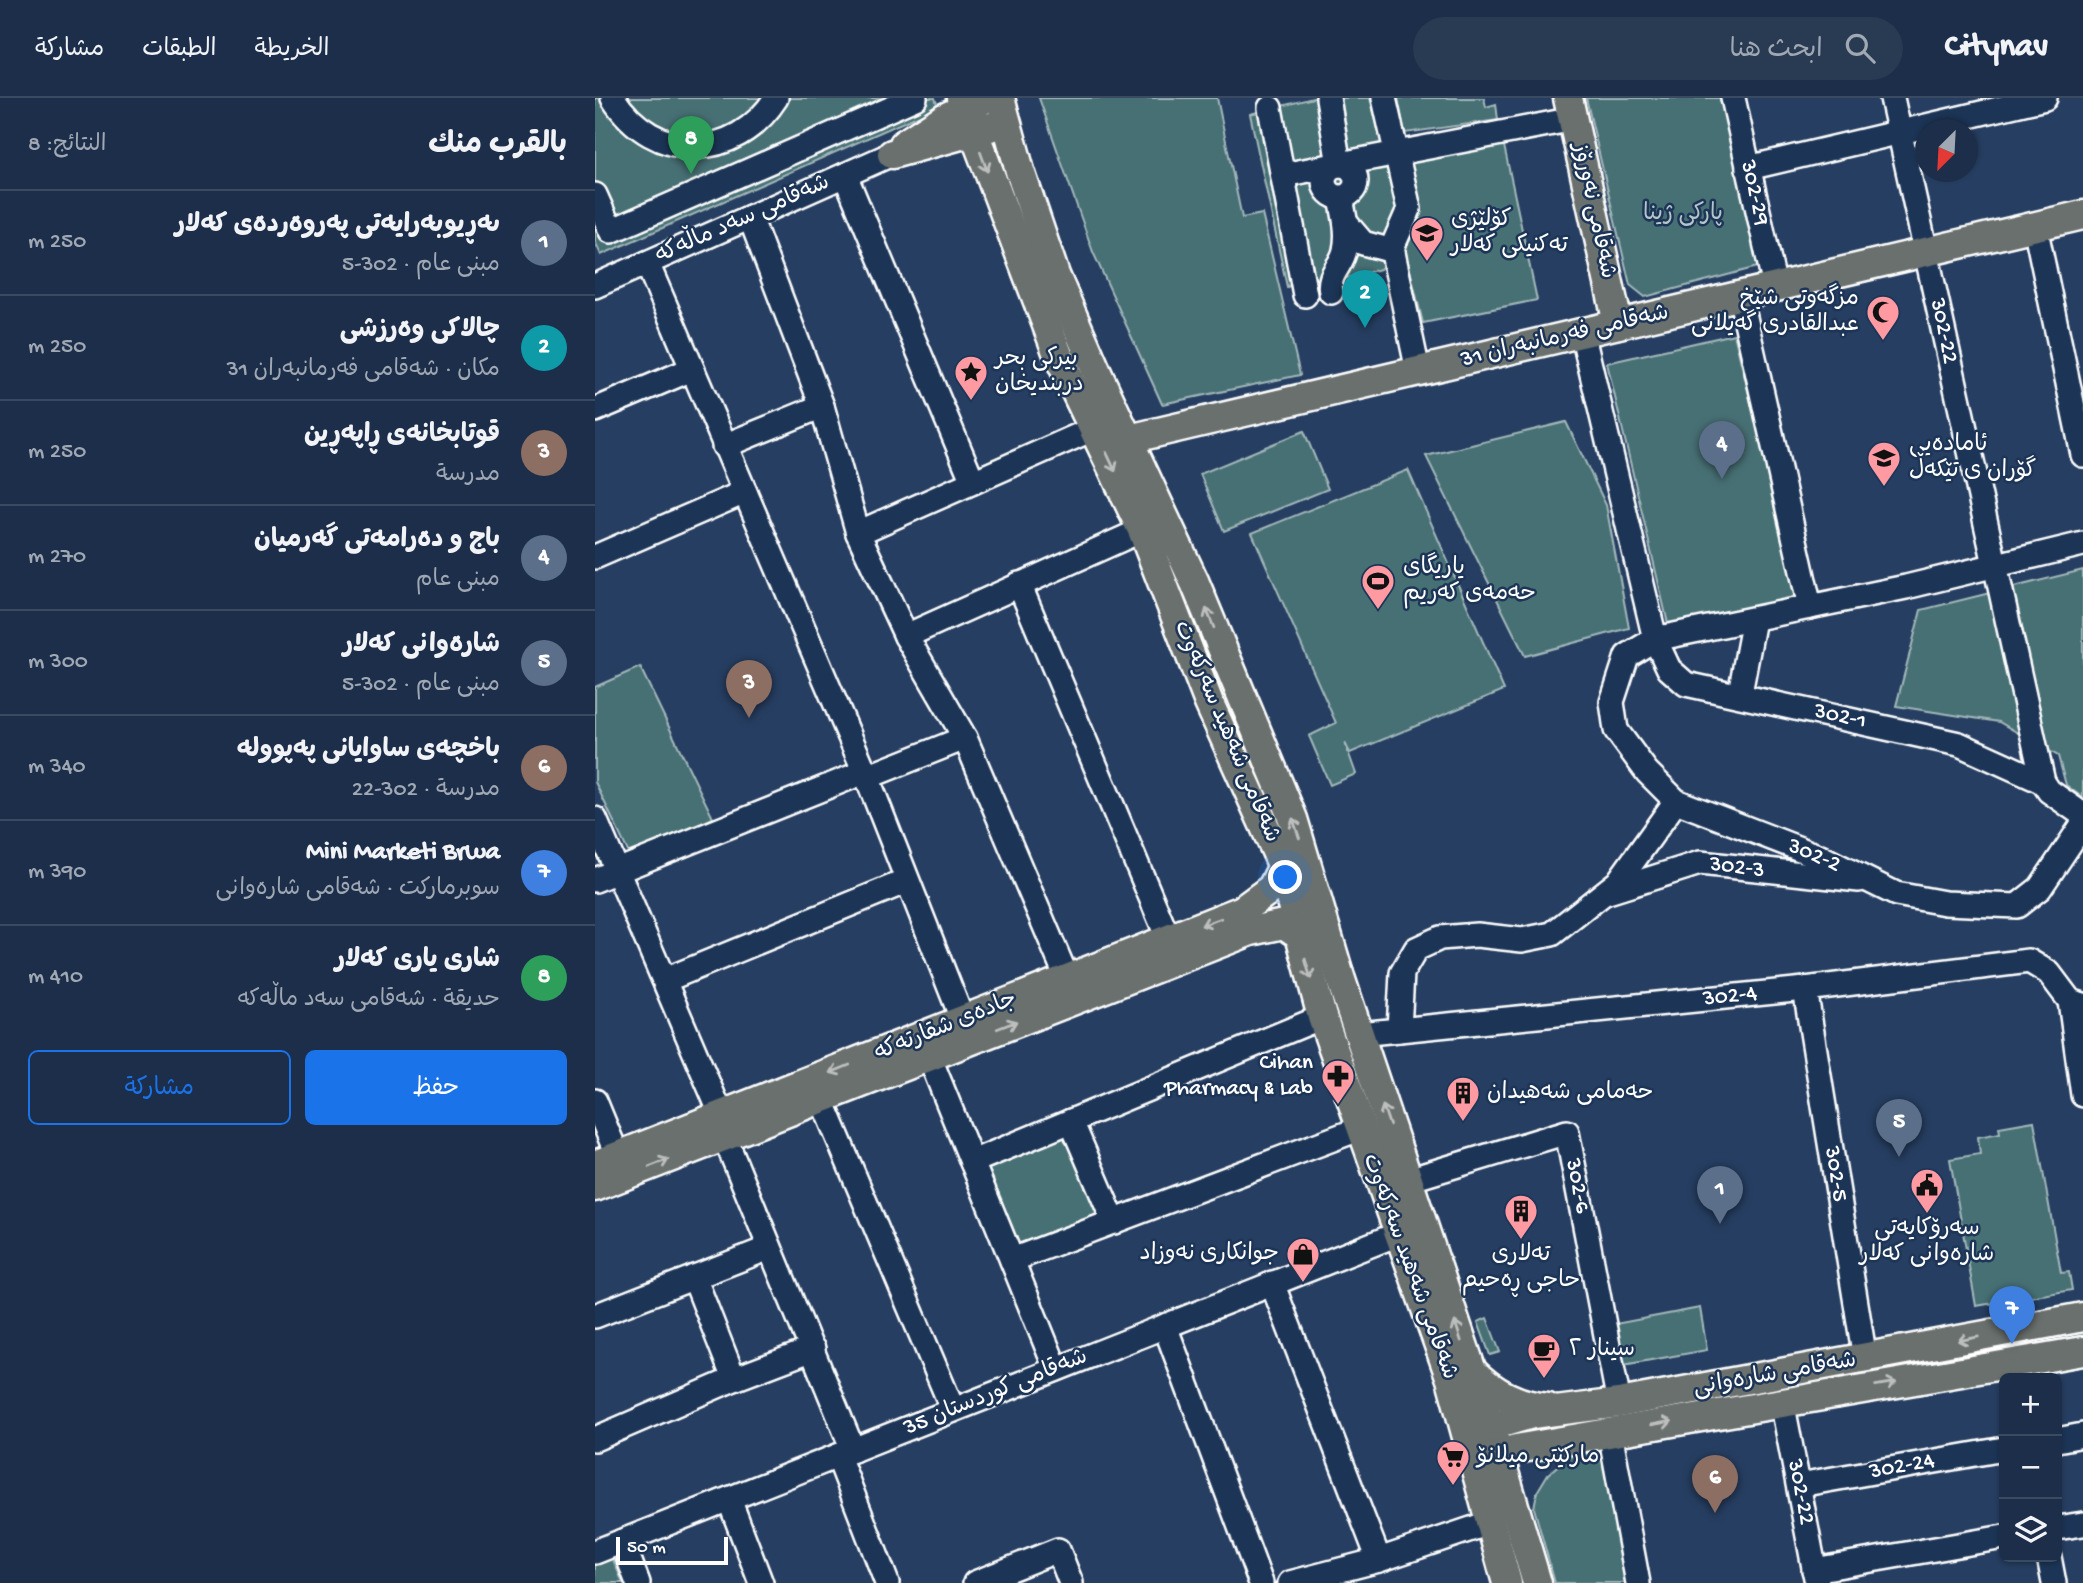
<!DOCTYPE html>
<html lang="ar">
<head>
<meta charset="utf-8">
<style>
	body { margin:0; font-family:"Gochi Hand","Playpen Sans Arabic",sans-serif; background:#293a53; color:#f1f3f6; direction:rtl }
	.controls { position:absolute; right:21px; bottom:21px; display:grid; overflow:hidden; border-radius:10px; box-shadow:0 2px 5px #0004 }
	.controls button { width:63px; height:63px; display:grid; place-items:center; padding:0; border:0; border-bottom:2px solid #3a4a61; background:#1c2e49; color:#f1f3f6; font:35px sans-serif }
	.compass { position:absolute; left:1320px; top:21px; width:63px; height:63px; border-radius:50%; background:#1c2e49; box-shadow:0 2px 5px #0004; rotate:204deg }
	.scale { position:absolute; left:21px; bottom:18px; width:112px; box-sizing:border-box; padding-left:7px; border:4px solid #fff; border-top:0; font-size:19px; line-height:24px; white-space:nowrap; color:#fff; -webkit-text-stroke:5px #1d3557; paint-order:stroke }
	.you { position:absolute; left:691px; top:780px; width:24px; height:24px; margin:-18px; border:5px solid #fff; border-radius:50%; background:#1a73e8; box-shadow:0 0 0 10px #1a73e833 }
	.badge { display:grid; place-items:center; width:46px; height:46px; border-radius:50%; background:#1a73e8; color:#fff; font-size:23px; font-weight:700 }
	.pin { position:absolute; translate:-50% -58px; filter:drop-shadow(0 2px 4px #0008) }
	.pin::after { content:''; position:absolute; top:37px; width:24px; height:21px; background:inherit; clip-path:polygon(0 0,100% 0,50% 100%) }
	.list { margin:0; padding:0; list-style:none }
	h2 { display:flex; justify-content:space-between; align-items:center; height:91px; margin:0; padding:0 28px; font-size:30px }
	h2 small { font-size:23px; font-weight:400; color:#a0a8b4 }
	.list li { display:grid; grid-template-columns:46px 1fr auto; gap:21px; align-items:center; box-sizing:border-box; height:105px; padding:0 28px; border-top:2px solid #3a4a61 }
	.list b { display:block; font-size:26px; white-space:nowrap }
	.list p { margin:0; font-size:23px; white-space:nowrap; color:#a0a8b4 }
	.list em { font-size:23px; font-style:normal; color:#a0a8b4 }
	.actions { display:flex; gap:14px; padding:21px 28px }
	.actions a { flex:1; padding:16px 0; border:2px solid #1a73e8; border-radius:10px; text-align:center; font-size:24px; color:#1a73e8 }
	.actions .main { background:#1a73e8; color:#fff }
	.icon { flex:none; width:38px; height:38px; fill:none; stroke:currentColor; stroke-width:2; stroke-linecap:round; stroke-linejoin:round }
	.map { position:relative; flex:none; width:1488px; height:1485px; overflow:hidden; direction:ltr }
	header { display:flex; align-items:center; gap:42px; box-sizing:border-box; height:98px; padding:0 35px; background:#1c2e49; border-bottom:2px solid #3a4a61 }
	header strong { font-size:33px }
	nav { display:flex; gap:38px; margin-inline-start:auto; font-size:24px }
	.search { width:490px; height:63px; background:#293a53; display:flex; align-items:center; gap:18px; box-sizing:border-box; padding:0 24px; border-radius:38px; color:#a0a8b4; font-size:26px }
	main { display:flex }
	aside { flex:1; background:#1c2e49 }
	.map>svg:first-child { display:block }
	.green { fill:#477075; stroke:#a3b8ba; stroke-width:2 }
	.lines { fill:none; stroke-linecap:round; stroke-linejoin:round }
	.minor-casing { stroke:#fff; stroke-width:28 }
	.major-casing { stroke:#fff; stroke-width:33 }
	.minor { stroke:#1d3557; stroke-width:23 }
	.major { stroke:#6a706d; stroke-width:28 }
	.oneway { stroke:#bcbfbd }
	.labels { text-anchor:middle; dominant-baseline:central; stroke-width:5; stroke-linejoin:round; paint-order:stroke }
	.street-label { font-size:23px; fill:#fff; stroke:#1d3557 }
	.park-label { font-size:23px; fill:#b5c6c8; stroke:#1d3557 }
	.poi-label { font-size:23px; fill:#fff; stroke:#1d3557; text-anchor:start }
</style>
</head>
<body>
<header>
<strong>Citynav</strong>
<div class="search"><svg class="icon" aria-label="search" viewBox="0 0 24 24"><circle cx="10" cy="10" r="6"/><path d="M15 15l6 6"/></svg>ابحث هنا</div>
<nav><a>الخريطة</a><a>الطبقات</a><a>مشاركة</a></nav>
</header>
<main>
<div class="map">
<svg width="1488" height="1485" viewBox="0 0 1488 1485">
	<rect width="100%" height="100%" fill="#263e61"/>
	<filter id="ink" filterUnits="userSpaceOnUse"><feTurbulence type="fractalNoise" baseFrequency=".0143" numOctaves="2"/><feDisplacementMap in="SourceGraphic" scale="14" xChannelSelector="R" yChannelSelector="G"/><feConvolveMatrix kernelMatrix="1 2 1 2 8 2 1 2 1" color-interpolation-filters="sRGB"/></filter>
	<g filter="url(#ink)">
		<g class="green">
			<polygon points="0,0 340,0 343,9 6,157 0,143"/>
			<polygon points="444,0 622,0 647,120 667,116 705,277 567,306 498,154"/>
			<polygon points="718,0 775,0 804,110 790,166 785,171 717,190 715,179 692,189 655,16"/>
			<polygon points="803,0 889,0 891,9 901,6 903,22 810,35"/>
			<polygon points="991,0 1130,0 1170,167 1050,199 1035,187"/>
			<polygon points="908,43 942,202 828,225 810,152 825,121 814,63"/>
			<polygon points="1139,236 1204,500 1074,530 1012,265"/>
			<polygon points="971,324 1011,407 1034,530 930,558 831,358"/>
			<polygon points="709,333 733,391 629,433 605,376"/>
			<polygon points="813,372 909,592 755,655 750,645 761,676 735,687 714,638 741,625 657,435"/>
			<polygon points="1488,472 1488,700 1471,687 1463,658 1404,624 1301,608 1326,512"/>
			<polygon points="45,569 118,720 35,758 0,684 0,589"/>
			<polygon points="1439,1023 1466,1175 1474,1174 1477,1192 1381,1208 1355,1061 1385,1056 1383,1039 1405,1035 1404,1029"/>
			<polygon points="472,1034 507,1118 424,1152 389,1068"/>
			<polygon points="1105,1210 1112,1252 1028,1267 1020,1226"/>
			<polygon points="892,1220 905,1254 895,1257 883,1224"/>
			<polygon points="1008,1353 1032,1485 960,1485 939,1410 942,1394 953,1376 973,1359"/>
			<polygon points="17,1459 28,1485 0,1485 0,1466"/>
		</g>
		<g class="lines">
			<defs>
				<g id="minor">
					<path d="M18,0C59,65 140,64 181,0"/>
					<polyline points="733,0 744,67"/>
					<polyline points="789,0 814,111 797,150 823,273"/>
					<polyline points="1138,0 1180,189"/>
					<polyline points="1297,0 1448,684 1454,693 1488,717"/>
					<polyline points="675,10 710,197"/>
					<circle cx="745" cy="83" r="16"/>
					<polyline points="1153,70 1450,0"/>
					<polyline points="250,77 378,384"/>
					<polyline points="688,77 979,21"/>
					<polyline points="0,97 16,133 320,0"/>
					<polyline points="155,119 227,308 263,435 311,538 370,640 472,880"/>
					<polyline points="751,125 768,145 798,153"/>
					<polyline points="1440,128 1488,357"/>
					<polyline points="52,165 272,679 368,923"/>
					<polyline points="0,188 297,56"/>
					<path d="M736,194C732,176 747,168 750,152C754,134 749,117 746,100"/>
					<polyline points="1145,197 1215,509"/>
					<polyline points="987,234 1060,541 1074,571 1091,586 1364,646 1448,684"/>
					<polyline points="0,312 97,271"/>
					<polyline points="129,348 227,308"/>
					<polyline points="263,435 500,330"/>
					<polyline points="1488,446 1311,489 1060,541 1032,558 1017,604 1021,632 1052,674 1081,703 1228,760 1301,796 1350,805 1422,808 1445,790 1488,726"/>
					<polyline points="0,459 150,394"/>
					<polyline points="424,486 573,840"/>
					<polyline points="311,538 547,432"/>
					<polyline points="1145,595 1159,521"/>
					<polyline points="272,679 370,640"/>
					<polyline points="0,721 127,1018"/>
					<polyline points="0,782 269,674"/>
					<polyline points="1013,794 1105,765 1264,782"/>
					<polyline points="70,882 312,783"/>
					<polyline points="1210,891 1270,1261"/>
					<polyline points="1475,903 1488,997"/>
					<polyline points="804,932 807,875 821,851 845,840 882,837 927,842 957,836 1023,784 1081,703"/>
					<polyline points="764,936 1210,891 1434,863 1454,875 1475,903 1488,907"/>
					<polyline points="334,958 461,1271"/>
					<polyline points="227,1002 358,1312"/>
					<polyline points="0,1003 23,1059"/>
					<polyline points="476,1023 519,1124"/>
					<polyline points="130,1040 258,1352"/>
					<polyline points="377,1064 727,919"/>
					<polyline points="813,1082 972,1034 1024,1305"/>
					<polyline points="417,1162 764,1031"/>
					<polyline points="99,1179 139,1281"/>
					<polyline points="677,1185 784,1462"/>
					<polyline points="0,1218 174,1150"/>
					<polyline points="570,1228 666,1485"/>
					<polyline points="1187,1303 1222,1485"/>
					<polyline points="1015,1334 1043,1485"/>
					<polyline points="0,1341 139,1281 218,1251"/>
					<polyline points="1462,1342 1488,1337"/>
					<polyline points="243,1358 292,1485"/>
					<polyline points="1204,1387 1409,1351"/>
					<polyline points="134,1401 166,1485"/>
					<polyline points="1462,1430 1488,1426"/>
					<polyline points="27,1443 43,1485"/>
					<polyline points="0,1454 803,1136"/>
					<polyline points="1454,1459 1459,1485"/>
					<polyline points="1219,1472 1409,1439"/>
					<polyline points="380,1485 463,1452 476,1485"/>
					<polyline points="695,1485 784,1462 897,1424"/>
				</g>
				<g id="major">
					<polyline points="366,0 464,259 547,432 614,605 685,762 727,919 856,1281 912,1485"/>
					<polyline points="405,0 425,73 460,177 504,279 600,485 698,721 745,879 895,1327 942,1485"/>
					<polyline points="973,0 1023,226"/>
					<polyline points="309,46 349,20 386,3"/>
					<polyline points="297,56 395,29"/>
					<polyline points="534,341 1488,117"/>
					<polyline points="0,1067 647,812 677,790 687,770"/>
					<polyline points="0,1089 656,833 689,826 702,835"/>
					<path d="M877,1273C899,1295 922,1307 953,1310"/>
					<polyline points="879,1333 937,1316 1024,1305 1488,1219"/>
					<polyline points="886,1361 921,1351 1488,1253"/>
				</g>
			</defs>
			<use href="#minor" class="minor-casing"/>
			<use href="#major" class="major-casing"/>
			<use href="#minor" class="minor"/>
			<use href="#major" class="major"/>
		</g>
		<defs><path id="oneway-shaft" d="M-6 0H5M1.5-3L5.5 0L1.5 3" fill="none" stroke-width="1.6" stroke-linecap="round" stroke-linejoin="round" transform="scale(1.75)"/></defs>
		<g class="oneway">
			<use href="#oneway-shaft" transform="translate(389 64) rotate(70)"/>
			<use href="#oneway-shaft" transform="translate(516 364) rotate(65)"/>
			<use href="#oneway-shaft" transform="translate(615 520) rotate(-112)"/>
			<use href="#oneway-shaft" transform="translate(701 730) rotate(-109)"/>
			<use href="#oneway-shaft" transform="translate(616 824) rotate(159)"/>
			<use href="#oneway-shaft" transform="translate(713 871) rotate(74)"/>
			<use href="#oneway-shaft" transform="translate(412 927) rotate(-21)"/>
			<use href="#oneway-shaft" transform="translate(245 971) rotate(158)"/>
			<use href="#oneway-shaft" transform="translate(791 1017) rotate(-109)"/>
			<use href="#oneway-shaft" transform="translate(64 1065) rotate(-21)"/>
			<use href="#oneway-shaft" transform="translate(863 1233) rotate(-108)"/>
			<use href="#oneway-shaft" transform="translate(1373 1241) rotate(169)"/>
			<use href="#oneway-shaft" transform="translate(1291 1286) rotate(-9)"/>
			<use href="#oneway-shaft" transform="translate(1067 1325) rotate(-10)"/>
		</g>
	</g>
	<defs>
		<symbol id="university-pin" viewBox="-11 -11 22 30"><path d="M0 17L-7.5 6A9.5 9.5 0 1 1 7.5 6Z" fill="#ff9aa2" stroke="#1d3557"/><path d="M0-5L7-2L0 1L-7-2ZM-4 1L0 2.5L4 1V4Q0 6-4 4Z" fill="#111"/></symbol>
		<symbol id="mosque-pin" viewBox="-11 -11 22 30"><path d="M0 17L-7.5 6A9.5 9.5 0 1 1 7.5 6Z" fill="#ff9aa2" stroke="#1d3557"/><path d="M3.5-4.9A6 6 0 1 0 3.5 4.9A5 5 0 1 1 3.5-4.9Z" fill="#111"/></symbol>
		<symbol id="sight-pin" viewBox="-11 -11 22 30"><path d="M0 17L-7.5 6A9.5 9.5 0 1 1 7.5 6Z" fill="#ff9aa2" stroke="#1d3557"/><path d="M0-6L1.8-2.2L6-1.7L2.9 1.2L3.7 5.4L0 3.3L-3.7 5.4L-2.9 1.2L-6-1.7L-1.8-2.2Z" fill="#111"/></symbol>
		<symbol id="school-pin" viewBox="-11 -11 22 30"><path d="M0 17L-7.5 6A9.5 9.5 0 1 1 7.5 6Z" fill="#ff9aa2" stroke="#1d3557"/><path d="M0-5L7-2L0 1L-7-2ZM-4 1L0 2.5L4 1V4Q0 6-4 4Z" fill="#111"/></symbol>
		<symbol id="stadium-pin" viewBox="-11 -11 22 30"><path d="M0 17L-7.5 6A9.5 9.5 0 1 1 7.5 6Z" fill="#ff9aa2" stroke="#1d3557"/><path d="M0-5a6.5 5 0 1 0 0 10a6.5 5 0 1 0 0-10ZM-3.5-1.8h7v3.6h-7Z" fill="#111"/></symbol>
		<symbol id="pharmacy-pin" viewBox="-11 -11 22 30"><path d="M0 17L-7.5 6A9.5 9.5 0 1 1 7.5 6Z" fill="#ff9aa2" stroke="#1d3557"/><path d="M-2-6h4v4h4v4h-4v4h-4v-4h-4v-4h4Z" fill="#111"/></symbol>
		<symbol id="building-pin" viewBox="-11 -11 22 30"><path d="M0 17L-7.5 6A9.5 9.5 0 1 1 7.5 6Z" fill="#ff9aa2" stroke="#1d3557"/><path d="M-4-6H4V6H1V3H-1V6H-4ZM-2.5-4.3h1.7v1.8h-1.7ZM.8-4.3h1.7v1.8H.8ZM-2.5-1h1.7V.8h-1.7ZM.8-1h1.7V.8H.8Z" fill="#111"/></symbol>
		<symbol id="civic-pin" viewBox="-11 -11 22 30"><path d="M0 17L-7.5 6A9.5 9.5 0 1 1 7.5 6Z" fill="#ff9aa2" stroke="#1d3557"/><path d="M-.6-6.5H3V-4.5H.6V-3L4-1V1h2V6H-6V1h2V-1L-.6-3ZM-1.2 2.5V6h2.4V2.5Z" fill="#111"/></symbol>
		<symbol id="shop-pin" viewBox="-11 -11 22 30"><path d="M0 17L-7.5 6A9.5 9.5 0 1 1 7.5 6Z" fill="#ff9aa2" stroke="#1d3557"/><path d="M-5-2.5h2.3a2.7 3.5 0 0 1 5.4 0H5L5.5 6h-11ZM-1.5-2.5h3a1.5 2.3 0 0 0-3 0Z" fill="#111"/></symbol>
		<symbol id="cafe-pin" viewBox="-11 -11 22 30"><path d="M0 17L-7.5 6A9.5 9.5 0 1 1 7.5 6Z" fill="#ff9aa2" stroke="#1d3557"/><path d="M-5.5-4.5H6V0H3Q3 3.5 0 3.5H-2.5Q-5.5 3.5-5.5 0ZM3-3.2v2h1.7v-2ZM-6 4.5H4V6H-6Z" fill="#111"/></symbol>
		<symbol id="supermarket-pin" viewBox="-11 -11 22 30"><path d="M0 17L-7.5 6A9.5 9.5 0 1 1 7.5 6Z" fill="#ff9aa2" stroke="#1d3557"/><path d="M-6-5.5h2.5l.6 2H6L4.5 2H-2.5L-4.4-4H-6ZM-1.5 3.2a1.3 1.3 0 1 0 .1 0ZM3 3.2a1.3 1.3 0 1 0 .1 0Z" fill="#111"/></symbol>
	</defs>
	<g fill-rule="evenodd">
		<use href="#university-pin" x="813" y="116" width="38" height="52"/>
		<use href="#mosque-pin" x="1269" y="195" width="38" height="52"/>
		<use href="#sight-pin" x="357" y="255" width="38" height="52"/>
		<use href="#school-pin" x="1270" y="341" width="38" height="52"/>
		<use href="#stadium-pin" x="764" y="464" width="38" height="52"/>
		<use href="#pharmacy-pin" x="724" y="959" width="38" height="52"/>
		<use href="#building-pin" x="849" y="976" width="38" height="52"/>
		<use href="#civic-pin" x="1313" y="1068" width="38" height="52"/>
		<use href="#building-pin" x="907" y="1094" width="38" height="52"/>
		<use href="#shop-pin" x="689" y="1137" width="38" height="52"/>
		<use href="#cafe-pin" x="930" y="1233" width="38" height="52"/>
		<use href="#supermarket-pin" x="839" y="1340" width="38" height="52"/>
	</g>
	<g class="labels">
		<g class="street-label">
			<text transform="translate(1159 95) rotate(77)">302-29</text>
			<text transform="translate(998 113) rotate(78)">شەقامی نەورۆز</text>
			<text transform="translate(148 122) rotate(-24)">شەقامی سەد ماڵەکە</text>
			<text transform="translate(1348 233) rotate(78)">302-22</text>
			<text transform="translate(970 239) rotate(-13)">شەقامی فەرمانبەران 31</text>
			<text transform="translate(1245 619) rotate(13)">302-1</text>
			<text transform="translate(631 634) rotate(67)">شەقامی شەهید سەرکەوت</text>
			<text transform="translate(1219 758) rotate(23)">302-2</text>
			<text transform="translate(1142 770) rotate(7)">302-3</text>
			<text transform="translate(1135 899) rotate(-6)">302-4</text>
			<text transform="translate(351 929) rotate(-22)">جادەی شقارتەکە</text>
			<text transform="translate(1240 1076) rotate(81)">302-5</text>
			<text transform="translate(982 1088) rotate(79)">302-6</text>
			<text transform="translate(814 1169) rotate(70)">شەقامی شەهید سەرکەوت</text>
			<text transform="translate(1180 1277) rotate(-10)">شەقامی شارەوانی</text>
			<text transform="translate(401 1295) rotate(-22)">شەقامی کوردستان 35</text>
			<text transform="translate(1307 1369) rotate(-10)">302-24</text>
			<text transform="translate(1205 1394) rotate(79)">302-22</text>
		</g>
		<g class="park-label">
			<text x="1088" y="116">پارکی ژینا</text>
		</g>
		<g class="poi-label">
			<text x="856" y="122">کۆلێژی<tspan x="856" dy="26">تەکنیکی کەلار</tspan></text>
			<text x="1264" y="201" text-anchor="end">مزگەوتی شێخ<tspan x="1264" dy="26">عبدالقادری گەیلانی</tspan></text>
			<text x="400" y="261">بيركى بحر<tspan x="400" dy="26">دربنديخان</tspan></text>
			<text x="1314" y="347">ئامادەیی<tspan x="1314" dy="26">گۆران ی تێکەڵ</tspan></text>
			<text x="808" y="470">یاریگای<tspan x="808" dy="26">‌حەمەی کەریم</tspan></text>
			<text x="718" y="965" text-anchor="end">Cihan<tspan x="718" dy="26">Pharmacy &amp; Lab</tspan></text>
			<text x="892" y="995">حەمامی شەهیدان</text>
			<text x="1332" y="1131" text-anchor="middle">سەرۆکایەتی<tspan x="1332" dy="26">شارەوانی کەلار</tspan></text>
			<text x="684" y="1156" text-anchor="end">جوانکاری نەوزاد</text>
			<text x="926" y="1157" text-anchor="middle">تەلاری<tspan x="926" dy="26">حاجی ڕەحیم</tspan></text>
			<text x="974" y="1252">سینار ٢</text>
			<text x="882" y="1359">مارکێتی میلانۆ</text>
		</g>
	</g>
</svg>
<div class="controls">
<button>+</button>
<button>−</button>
<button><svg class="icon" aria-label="layers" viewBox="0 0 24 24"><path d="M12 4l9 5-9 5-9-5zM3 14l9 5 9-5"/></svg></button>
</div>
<svg class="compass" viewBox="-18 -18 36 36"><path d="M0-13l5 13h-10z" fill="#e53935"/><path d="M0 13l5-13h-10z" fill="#a0a8b4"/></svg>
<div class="scale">50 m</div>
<div class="you"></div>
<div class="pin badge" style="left:1125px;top:1126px;background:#5c6f8a">1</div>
<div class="pin badge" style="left:770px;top:230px;background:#0f9aa8">2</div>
<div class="pin badge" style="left:154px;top:620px;background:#8d6e63">3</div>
<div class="pin badge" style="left:1127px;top:381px;background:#5c6f8a">4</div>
<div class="pin badge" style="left:1304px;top:1059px;background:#5c6f8a">5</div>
<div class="pin badge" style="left:1120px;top:1415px;background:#8d6e63">6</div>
<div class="pin badge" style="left:1417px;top:1246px;background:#3f7fe0">7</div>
<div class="pin badge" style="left:96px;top:76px;background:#2e9e5b">8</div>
</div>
<aside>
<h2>بالقرب منك<small>النتائج: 8</small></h2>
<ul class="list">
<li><span class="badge" style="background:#5c6f8a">1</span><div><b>ىەڕیوبەرایەتی پەروەردەی کەلار</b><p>مبنى عام · 302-5</p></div><em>250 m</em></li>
<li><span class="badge" style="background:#0f9aa8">2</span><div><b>چالاکی وەرزشی</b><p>مكان · شەقامی فەرمانبەران 31</p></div><em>250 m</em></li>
<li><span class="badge" style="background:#8d6e63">3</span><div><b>قوتابخانەی ڕاپەڕین</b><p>مدرسة</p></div><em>250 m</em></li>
<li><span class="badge" style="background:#5c6f8a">4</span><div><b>باج و دەرامەتی گەرمیان</b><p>مبنى عام</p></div><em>270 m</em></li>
<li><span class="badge" style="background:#5c6f8a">5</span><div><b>شارەوانی کەلار</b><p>مبنى عام · 302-5</p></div><em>300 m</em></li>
<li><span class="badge" style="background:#8d6e63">6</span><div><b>باخچەی ساوایانی پەپوولە</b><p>مدرسة · 302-22</p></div><em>340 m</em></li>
<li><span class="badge" style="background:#3f7fe0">7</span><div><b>Mini Marketi Brwa</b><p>سوبرماركت · شەقامی شارەوانی</p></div><em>390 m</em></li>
<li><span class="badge" style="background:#2e9e5b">8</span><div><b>شاری یاری کەلار</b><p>حديقة · شەقامی سەد ماڵەکە</p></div><em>410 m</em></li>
</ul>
<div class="actions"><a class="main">حفظ</a><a>مشاركة</a></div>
</aside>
</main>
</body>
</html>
